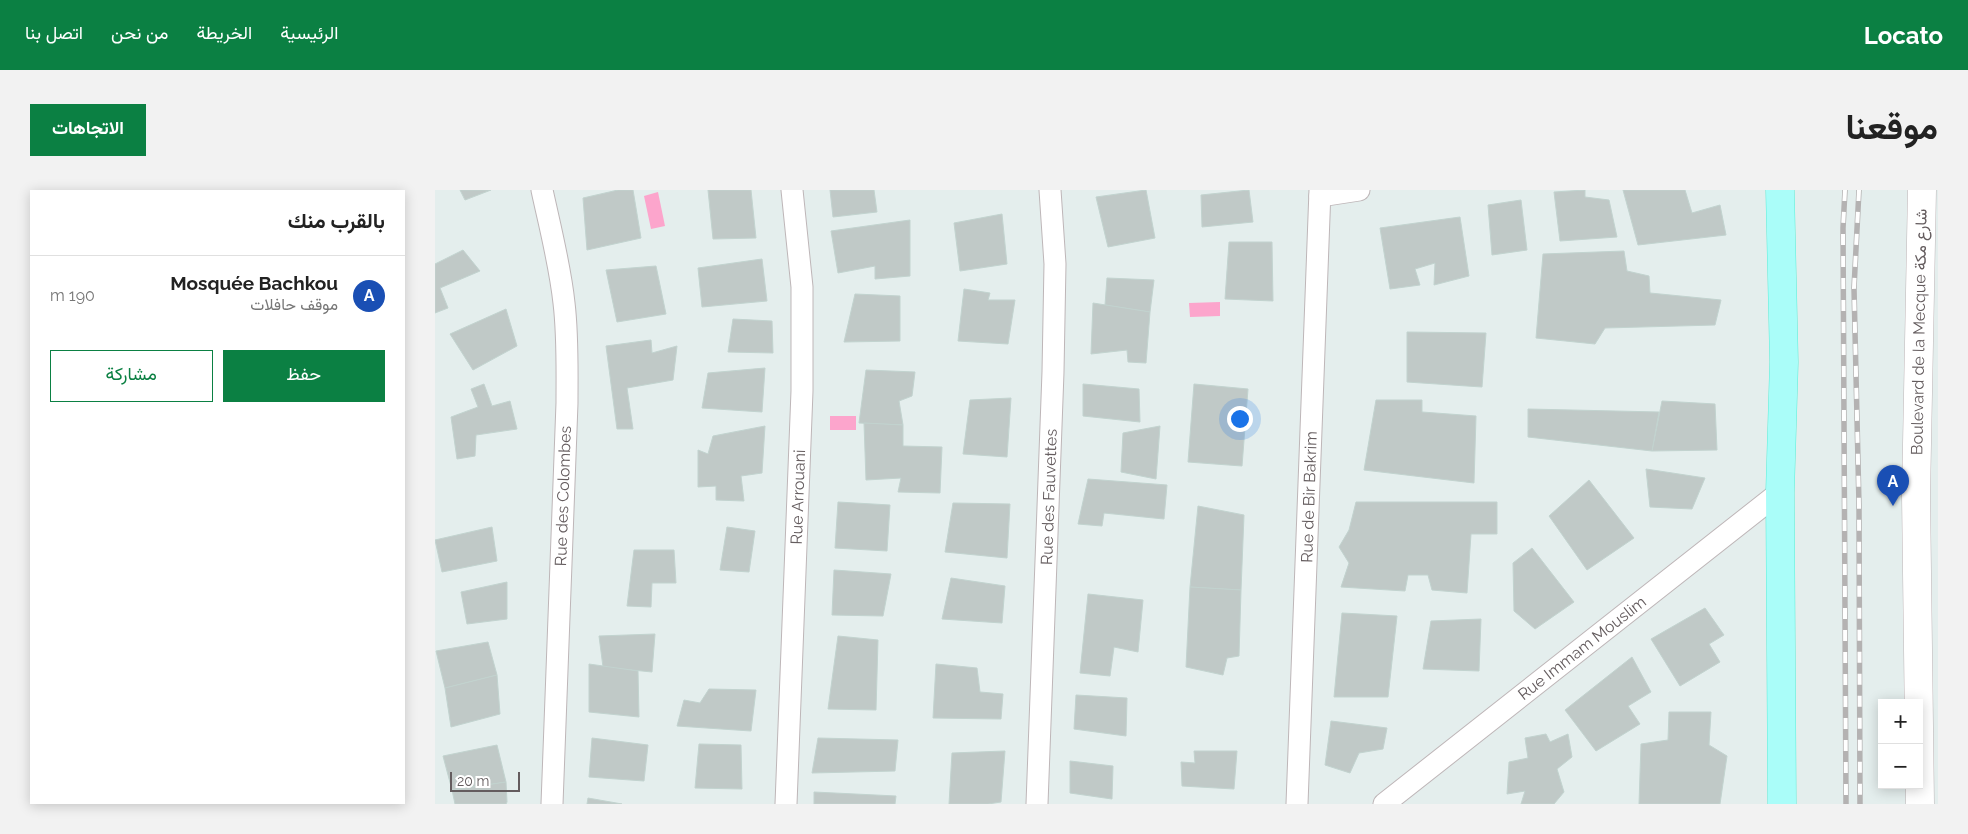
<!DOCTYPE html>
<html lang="ar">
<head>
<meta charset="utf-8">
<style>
	body { margin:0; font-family:Raleway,Vazirmatn,sans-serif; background:#f2f2f2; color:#222; direction:rtl }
	.controls { position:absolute; right:15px; bottom:15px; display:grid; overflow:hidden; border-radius:0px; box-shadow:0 2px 12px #0003 }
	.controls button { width:45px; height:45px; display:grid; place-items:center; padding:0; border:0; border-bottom:1px solid #e0e0e0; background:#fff; color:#222; font:25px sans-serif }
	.scale { position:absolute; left:15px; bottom:12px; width:70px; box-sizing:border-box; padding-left:5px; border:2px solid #645c5e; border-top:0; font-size:14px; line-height:18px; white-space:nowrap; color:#645c5e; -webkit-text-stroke:4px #fff; paint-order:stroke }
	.you { position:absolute; left:804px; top:228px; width:18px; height:18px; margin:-12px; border:4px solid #fff; border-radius:50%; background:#1a73e8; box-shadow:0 0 0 8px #1a73e833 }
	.badge { display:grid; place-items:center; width:32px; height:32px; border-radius:50%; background:#0b8043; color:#fff; font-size:16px; font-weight:700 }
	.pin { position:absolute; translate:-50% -41px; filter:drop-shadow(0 1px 2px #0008) }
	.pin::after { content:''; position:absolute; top:26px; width:18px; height:15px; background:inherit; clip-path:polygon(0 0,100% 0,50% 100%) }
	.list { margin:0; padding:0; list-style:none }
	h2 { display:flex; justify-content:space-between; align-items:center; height:65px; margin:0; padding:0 20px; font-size:21px }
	h2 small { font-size:16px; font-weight:400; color:#767676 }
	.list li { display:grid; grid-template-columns:32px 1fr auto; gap:15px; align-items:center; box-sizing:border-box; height:80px; padding:0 20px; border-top:1px solid #e0e0e0 }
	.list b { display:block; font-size:19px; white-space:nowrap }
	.list p { margin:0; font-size:16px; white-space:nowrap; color:#767676 }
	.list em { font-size:16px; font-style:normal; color:#767676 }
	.actions { display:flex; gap:10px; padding:15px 20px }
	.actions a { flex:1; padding:11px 0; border:1px solid #0b8043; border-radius:0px; text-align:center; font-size:18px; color:#0b8043 }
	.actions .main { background:#0b8043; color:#fff }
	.map { position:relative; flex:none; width:1503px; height:614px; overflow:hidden; direction:ltr; border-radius:0px }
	header { display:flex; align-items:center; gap:30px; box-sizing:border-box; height:70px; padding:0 25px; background:#0b8043; color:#fff }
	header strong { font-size:24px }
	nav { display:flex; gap:28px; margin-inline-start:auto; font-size:18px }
	.intro { display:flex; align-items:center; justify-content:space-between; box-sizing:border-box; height:120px; padding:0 30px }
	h1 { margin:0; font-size:35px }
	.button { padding:12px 22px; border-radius:0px; background:#0b8043; color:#fff; font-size:18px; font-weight:700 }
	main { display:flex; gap:30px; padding:0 30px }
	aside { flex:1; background:#fff; border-radius:0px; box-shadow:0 2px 12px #0003 }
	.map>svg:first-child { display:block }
	.water { fill:#fca5cc }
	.building { fill:#c0c9c7; stroke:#c2d3cf }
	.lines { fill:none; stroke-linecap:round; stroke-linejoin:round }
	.street-casing { stroke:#beb6b8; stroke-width:23 }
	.secondary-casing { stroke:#beb5b7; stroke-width:29 }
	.primary-casing { stroke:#5dedd7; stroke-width:29 }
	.street { stroke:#fff; stroke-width:21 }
	.secondary { stroke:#fff; stroke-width:28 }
	.primary { stroke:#aafdf9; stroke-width:28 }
	.rail-casing { stroke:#b4b2b2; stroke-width:5.5 }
	.rail { stroke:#fff; stroke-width:4; stroke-dasharray:11; stroke-linecap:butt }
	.labels { text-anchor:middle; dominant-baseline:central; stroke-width:4; stroke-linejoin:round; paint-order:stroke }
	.street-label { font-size:16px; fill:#645c5e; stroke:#fff }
</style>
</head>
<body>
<header>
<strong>Locato</strong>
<nav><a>الرئيسية</a><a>الخريطة</a><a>من نحن</a><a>اتصل بنا</a></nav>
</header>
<div class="intro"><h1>موقعنا</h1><a class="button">الاتجاهات</a></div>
<main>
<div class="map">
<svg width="1503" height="614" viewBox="0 0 1503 614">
	<rect width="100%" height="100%" fill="#e4eeed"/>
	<g class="water">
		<polygon points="223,2 230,36 216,39 209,6"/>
		<polygon points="785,112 785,126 755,127 754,113"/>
		<rect x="395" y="226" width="26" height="14"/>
	</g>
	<g class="building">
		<polygon points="25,0 56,0 30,10"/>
		<polygon points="183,0 198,0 206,48 152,60 148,8"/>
		<polygon points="273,0 316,0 321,48 278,49"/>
		<polygon points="395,0 439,0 442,22 398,27"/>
		<polygon points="711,0 720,48 673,57 661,7"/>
		<polygon points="814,0 818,32 767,37 766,5"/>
		<polygon points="1150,0 1150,7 1174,10 1182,47 1125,51 1119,2"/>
		<polygon points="1188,0 1250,0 1257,23 1285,15 1291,45 1203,55"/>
		<polygon points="1086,10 1092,60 1057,65 1053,15"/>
		<polygon points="567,24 572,74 525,81 519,33"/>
		<polygon points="1025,27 1034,86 999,95 1000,73 980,79 985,95 955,99 945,38"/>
		<polygon points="475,30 475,86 440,89 440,76 403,83 396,41"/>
		<polygon points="794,52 837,52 838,111 790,109"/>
		<polygon points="28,60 45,81 5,98 13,118 0,123 0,74"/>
		<polygon points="1189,61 1192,81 1214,86 1215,103 1286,110 1280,135 1170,138 1160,154 1101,148 1108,64"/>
		<polygon points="327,69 332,111 267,117 263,78"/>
		<polygon points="221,76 231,124 182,132 171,80"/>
		<polygon points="672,88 719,90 715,122 670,115"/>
		<polygon points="529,99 555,103 553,110 580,110 573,154 523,151"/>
		<polygon points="420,104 465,106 465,151 409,152"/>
		<polygon points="658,113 715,122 711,173 693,172 692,160 656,164"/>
		<polygon points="71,119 82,156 38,180 15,144"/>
		<polygon points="298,129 337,131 338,163 293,162"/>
		<polygon points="972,142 1051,143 1047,197 972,192"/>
		<polygon points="216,150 217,163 242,156 238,190 192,198 198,239 182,239 171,156"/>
		<polygon points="330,178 327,222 267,218 273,183"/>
		<polygon points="431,180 480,182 477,206 464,211 468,235 424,233"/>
		<polygon points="49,194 57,216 75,211 82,239 41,245 40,266 22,269 16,227 43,217 36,199"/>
		<polygon points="648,194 704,199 705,232 648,226"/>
		<polygon points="759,194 813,199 807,276 753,272"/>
		<polygon points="576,208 572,267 528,264 535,210"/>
		<polygon points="941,210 987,210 987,222 1041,226 1039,293 929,280"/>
		<polygon points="1227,211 1280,214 1282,260 1217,261"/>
		<polygon points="1093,219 1224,222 1217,261 1093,247"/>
		<polygon points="429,233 468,235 468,256 507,257 505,303 463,302 466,288 431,290"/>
		<polygon points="330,236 327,283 306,286 309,311 281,310 281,296 263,297 263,260 273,264 278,246"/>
		<polygon points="725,236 721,289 686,282 688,243"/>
		<polygon points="1211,279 1270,288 1257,319 1215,317"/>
		<polygon points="653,289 732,295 729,329 669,323 667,336 643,334"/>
		<polygon points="1154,290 1199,348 1152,380 1114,326"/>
		<polygon points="403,312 455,315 452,361 400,358"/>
		<polygon points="921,312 1062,312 1062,344 1036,344 1032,403 997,400 993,385 973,385 970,401 906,397 914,373 904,357 914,340"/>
		<polygon points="518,313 575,314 572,368 510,362"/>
		<polygon points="763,316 809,325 806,400 755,397"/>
		<polygon points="57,337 62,371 7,382 0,350"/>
		<polygon points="292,337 320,341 314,382 285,380"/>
		<polygon points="1097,358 1139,412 1100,439 1079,421 1078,373"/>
		<polygon points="199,360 239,360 241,393 217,393 216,417 192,416"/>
		<polygon points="399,380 456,384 448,426 397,425"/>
		<polygon points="516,388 570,396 567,433 507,429"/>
		<polygon points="72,392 72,429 32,434 26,402"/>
		<polygon points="755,397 806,400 804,466 792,468 788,485 751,477"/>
		<polygon points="653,404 708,410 703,462 679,457 675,486 645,483"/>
		<polygon points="1270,418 1289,445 1274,454 1285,472 1245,496 1216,449"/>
		<polygon points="907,423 962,426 953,507 899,507"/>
		<polygon points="1046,429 1044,481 988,479 996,431"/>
		<polygon points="220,444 217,482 168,477 164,446"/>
		<polygon points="403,446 443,450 441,520 393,519"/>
		<polygon points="53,452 62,485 10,498 1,461"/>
		<polygon points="1197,467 1216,502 1193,516 1205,534 1161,561 1130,520"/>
		<polygon points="154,474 203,481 204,527 154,522"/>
		<polygon points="501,474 542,478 545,502 568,504 566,529 498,528"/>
		<polygon points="62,485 65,524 16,537 10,498"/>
		<polygon points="274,499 321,500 316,541 242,536 249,510 265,513"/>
		<polygon points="641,505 692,508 691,546 639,539"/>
		<polygon points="1234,522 1276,522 1274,555 1292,566 1285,614 1204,614 1206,554 1233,550"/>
		<polygon points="896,531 952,538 948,559 924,563 915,583 890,575"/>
		<polygon points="1111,544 1115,552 1133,544 1137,567 1122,579 1129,602 1119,614 1086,614 1090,601 1072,604 1074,572 1093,568 1090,548"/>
		<polygon points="157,548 213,555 209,591 154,587"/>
		<polygon points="383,548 463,550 460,581 377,583"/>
		<polygon points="264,554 306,555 307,599 260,598"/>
		<polygon points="62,555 71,592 17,600 8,566"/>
		<polygon points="570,561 566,612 553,614 514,614 517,563"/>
		<polygon points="759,561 802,561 799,599 747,596 746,572 760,573"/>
		<polygon points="635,571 678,576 677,609 635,603"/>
		<polygon points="71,592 72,612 71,614 20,614 17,600"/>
		<polygon points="379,602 461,606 460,614 379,614"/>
		<polygon points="153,608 187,614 152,614"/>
	</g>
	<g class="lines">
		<defs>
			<g id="street">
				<path d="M107,0C115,37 125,75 129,113C133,146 132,180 132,213L117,614"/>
				<polyline points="885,6 924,0"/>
				<polyline points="351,614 367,201 367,97 357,0"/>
				<polyline points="602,614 618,182 620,74 615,0"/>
				<polyline points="862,614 885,0"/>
				<polyline points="949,614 1345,302"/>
			</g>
			<polyline id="secondary" points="1485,614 1481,305 1487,0"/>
			<polyline id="primary" points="1345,0 1349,172 1345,302 1347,614"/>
		</defs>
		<use href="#street" class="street-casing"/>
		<use href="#secondary" class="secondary-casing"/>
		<use href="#primary" class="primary-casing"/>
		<use href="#street" class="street"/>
		<use href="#secondary" class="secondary"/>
		<use href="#primary" class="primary"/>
		<defs>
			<g id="rail">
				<polyline points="1410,0 1408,38 1411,614"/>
				<polyline points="1424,0 1419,98 1424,315 1425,614"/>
			</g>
		</defs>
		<use href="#rail" class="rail-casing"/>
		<use href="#rail" class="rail"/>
	</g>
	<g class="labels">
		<g class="street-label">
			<text transform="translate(1484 142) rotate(-89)">Boulevard de la Mecque شارع مكة</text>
			<text transform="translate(128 306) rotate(-88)">Rue des Colombes</text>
			<text transform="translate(363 307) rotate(-88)">Rue Arrouani</text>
			<text transform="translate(614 307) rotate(-88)">Rue des Fauvettes</text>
			<text transform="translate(874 307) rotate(-88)">Rue de Bir Bakrim</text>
			<text transform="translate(1147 458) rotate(-38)">Rue Immam Mouslim</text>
		</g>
	</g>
</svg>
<div class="controls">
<button>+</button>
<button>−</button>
</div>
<div class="scale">20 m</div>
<div class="you"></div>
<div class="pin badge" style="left:1458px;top:316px;background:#1a4fb4">A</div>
</div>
<aside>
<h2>بالقرب منك<small></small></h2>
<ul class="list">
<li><span class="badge" style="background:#1a4fb4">A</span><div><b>Mosquée Bachkou</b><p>موقف حافلات</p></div><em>190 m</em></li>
</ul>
<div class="actions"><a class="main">حفظ</a><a>مشاركة</a></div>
</aside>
</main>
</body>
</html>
